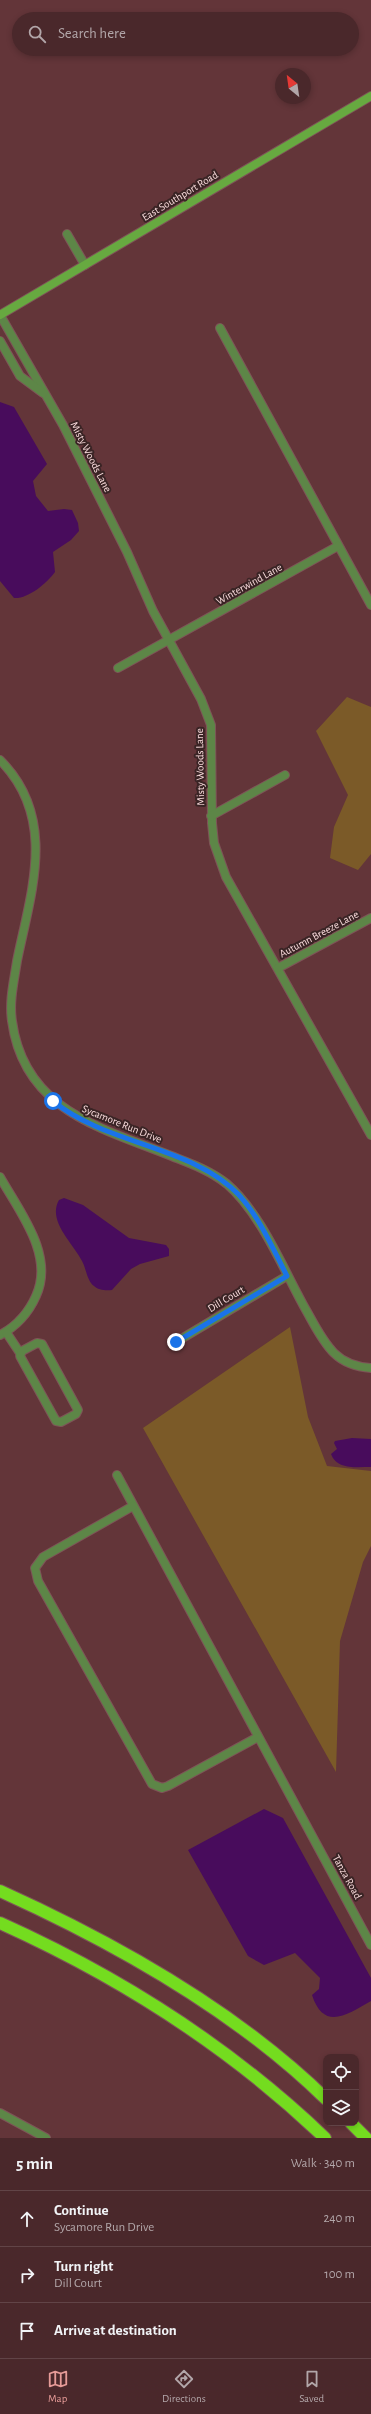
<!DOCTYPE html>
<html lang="en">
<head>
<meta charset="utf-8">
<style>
	body { margin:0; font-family:"Alegreya Sans",sans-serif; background:#543437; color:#f1f3f6 }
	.controls { position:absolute; right:12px; bottom:12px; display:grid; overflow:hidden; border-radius:8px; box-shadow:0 2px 6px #0003 }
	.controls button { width:36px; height:36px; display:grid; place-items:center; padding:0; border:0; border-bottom:1px solid #614447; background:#4a282b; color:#f1f3f6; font:20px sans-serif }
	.compass { position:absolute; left:275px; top:68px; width:36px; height:36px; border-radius:50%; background:#4a282b; box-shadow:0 2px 6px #0003; rotate:331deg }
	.stop { position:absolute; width:12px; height:12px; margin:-9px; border:3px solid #1a73e8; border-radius:50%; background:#fff }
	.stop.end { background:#1a73e8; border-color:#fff; box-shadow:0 1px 4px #0008 }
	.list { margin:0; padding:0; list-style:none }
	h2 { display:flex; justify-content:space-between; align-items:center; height:52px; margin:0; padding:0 16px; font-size:17px }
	h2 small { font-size:13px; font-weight:400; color:#b2a6a9 }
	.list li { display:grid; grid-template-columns:26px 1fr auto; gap:12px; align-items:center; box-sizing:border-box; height:56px; padding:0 16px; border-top:1px solid #614447 }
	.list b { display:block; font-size:15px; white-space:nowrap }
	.list p { margin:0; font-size:13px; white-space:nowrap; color:#b2a6a9 }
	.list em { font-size:13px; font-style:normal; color:#b2a6a9 }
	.icon { flex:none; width:22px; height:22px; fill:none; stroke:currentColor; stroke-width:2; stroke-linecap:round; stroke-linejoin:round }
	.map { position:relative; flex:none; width:371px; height:2138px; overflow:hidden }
	.search { position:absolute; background:#4a282b; box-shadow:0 2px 6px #0003; left:12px; right:12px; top:12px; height:44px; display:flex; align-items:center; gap:10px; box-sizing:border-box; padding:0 14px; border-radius:22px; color:#b2a6a9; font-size:15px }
	.sheet { height:220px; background:#4a282b }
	nav { display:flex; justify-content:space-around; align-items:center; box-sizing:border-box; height:56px; border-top:1px solid #614447; background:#4a282b; font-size:11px; color:#b2a6a9 }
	nav a { display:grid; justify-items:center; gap:2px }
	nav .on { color:#e69b98 }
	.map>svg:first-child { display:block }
	.green { fill:#7b5a28 }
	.water { fill:#480c5c }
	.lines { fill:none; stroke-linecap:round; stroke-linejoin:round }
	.street-casing { stroke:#7e5357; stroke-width:10 }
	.secondary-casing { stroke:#7e5357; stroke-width:10 }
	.highway-casing { stroke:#7e5357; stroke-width:14 }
	.street { stroke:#5d8647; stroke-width:8 }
	.secondary { stroke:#67a940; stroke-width:8 }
	.highway { stroke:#74dc1f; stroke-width:12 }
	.route { stroke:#1a73e8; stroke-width:5 }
	.labels { text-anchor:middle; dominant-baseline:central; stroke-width:4; stroke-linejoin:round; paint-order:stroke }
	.street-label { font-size:11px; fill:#fadcdd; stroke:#3a2425 }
</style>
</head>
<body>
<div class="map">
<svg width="371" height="2138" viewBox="0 0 371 2138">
	<rect width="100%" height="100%" fill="#633539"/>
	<g class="green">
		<polygon points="347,697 371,707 371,854 358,870 330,858 334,827 348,795 316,731"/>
		<polygon points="290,1327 308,1417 327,1466 371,1471 371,1546 363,1562 340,1641 336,1772 143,1428"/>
	</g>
	<g class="water">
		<path d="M0,402L14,407L47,464L33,481L36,496L48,511L64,509L72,510L78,523L79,531L71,540L53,552L55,572C46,584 28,599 14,598L0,581Z"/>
		<path d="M64,1198L83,1205L129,1238L166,1245L169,1249V1256L140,1264L131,1269L112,1290C106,1291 98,1290 94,1286C87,1281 86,1268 82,1261C73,1243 47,1221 59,1200Z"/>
		<path d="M352,1438L371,1439V1467C356,1467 337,1470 331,1454L337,1449L334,1443L335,1441Z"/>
		<path d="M264,1809L283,1818L371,1978V2001C348,2014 324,2032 312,1995L319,1989L320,1978L295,1953L264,1965L248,1956L188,1850Z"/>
	</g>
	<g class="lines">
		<defs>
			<g id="street">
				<polyline points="67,234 85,265"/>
				<polyline points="0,315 63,425 127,552 153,611 201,699 211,725 212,823 214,843 226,877 371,1135"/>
				<polyline points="220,328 371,605"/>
				<polyline points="0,341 20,376 43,393"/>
				<polyline points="118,668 338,546"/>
				<path d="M0,760C58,818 31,892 17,961C14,981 9,1001 12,1021C24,1111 102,1128 174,1157C192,1164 211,1171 227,1184C261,1213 284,1271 306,1310C314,1324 322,1341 334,1353C344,1363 358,1367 371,1368"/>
				<polyline points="211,816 285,775"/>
				<polyline points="278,968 371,918"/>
				<path d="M0,1177C19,1211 55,1255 36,1296C28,1314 17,1326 0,1335"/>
				<polyline points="6,1332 20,1353"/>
				<polyline points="176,1342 287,1276"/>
				<polygon points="37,1343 42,1344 78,1410 76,1414 61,1422 56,1421 20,1356 22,1351"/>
				<polyline points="117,1475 371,1945"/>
				<polyline points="133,1506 43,1557 35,1568 38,1581 152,1784 162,1788 168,1786 258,1737"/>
				<polyline points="0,2113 46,2138"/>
			</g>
			<polyline id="secondary" points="0,315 371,96"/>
			<g id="highway">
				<path d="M0,1891C115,1943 235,2010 326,2099"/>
				<path d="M0,1923C120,1977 230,2047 325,2138"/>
				<polyline points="351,2123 366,2138"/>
			</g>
		</defs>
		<use href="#street" class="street-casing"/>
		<use href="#secondary" class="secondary-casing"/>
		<use href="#highway" class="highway-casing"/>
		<use href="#street" class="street"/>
		<use href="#secondary" class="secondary"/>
		<use href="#highway" class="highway"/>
	</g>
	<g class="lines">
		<path class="route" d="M53,1101C106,1145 193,1146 239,1195C260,1218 273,1249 287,1276L176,1342"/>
	</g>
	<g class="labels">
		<g class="street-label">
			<text transform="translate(180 196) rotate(-31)">East Southport Road</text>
			<text transform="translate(91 457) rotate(63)">Misty Woods Lane</text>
			<text transform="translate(249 584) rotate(-29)">Winterwind Lane</text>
			<text transform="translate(200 767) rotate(-91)">Misty Woods Lane</text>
			<text transform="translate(319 934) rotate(-28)">Autumn Breeze Lane</text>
			<text transform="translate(122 1124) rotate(22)">Sycamore Run Drive</text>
			<text transform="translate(226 1299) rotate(-31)">Dill Court</text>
			<text transform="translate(347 1877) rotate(61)">Tanza Road</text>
		</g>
	</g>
</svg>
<div class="controls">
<button><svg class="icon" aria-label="locate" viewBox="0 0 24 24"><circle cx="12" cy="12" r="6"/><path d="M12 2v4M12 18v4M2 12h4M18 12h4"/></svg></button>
<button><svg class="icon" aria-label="layers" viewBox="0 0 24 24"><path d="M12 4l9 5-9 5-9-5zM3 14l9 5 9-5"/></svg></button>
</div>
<svg class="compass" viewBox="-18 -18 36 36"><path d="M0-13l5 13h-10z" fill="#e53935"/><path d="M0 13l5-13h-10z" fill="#b2a6a9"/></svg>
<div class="stop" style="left:53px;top:1101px"></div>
<div class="stop end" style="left:176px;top:1342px"></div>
<div class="search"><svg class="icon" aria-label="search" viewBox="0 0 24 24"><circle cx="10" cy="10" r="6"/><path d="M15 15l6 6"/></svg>Search here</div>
</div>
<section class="sheet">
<h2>5 min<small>Walk · 340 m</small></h2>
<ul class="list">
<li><svg class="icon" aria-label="ahead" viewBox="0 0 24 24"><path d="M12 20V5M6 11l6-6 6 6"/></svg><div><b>Continue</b><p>Sycamore Run Drive</p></div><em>240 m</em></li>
<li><svg class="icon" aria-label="right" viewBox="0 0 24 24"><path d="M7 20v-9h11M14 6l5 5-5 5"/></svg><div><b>Turn right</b><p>Dill Court</p></div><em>100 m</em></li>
<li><svg class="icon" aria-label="arrive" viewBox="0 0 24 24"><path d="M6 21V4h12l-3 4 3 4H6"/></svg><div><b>Arrive at destination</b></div></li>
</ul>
</section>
<nav>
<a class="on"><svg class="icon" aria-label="map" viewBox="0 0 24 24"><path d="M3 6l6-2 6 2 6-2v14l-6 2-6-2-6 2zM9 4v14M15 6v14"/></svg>Map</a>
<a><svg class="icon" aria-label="directions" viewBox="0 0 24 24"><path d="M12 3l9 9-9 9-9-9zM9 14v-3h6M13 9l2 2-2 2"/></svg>Directions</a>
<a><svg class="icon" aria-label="saved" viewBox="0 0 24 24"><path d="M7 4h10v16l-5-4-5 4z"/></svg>Saved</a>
</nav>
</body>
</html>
